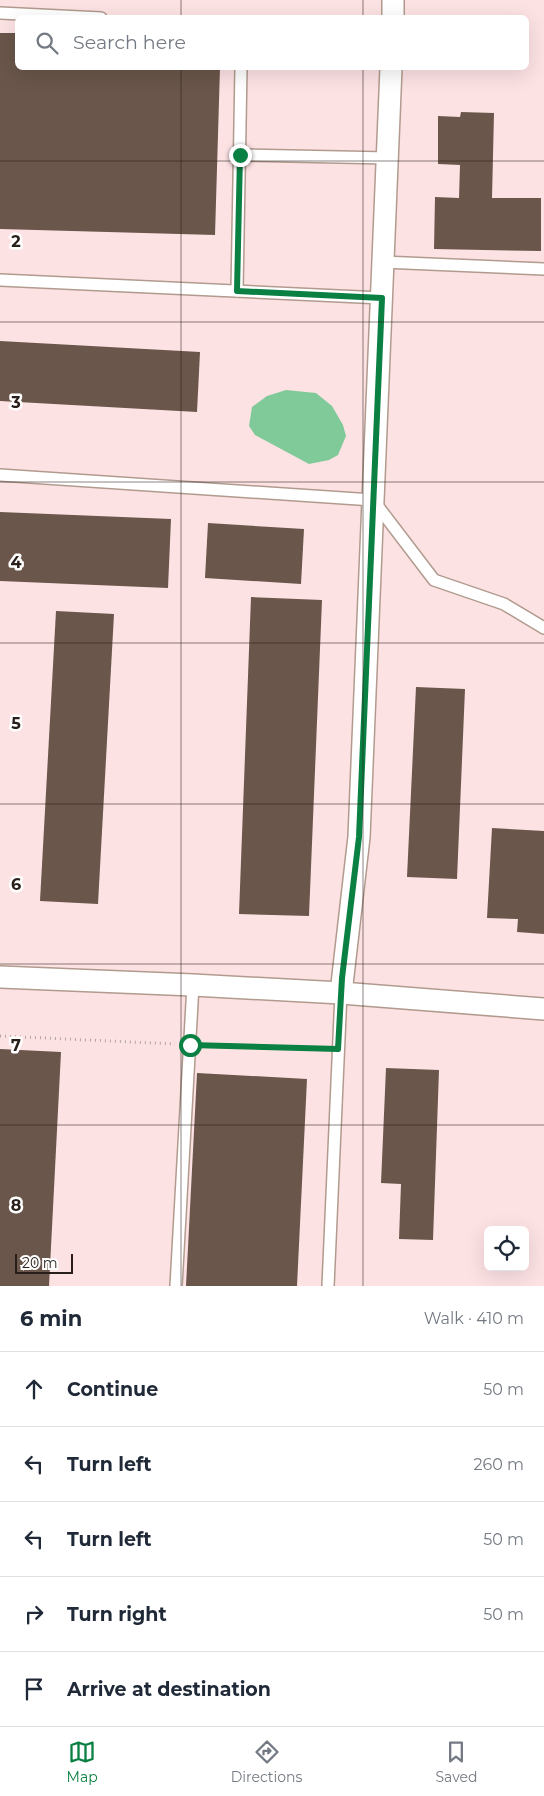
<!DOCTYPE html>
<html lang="en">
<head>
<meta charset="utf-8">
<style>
	body { margin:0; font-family:Montserrat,sans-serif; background:#f6f6f7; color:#1f2937 }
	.controls { position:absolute; right:15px; bottom:15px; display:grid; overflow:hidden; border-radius:8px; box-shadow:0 5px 20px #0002 }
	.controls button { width:45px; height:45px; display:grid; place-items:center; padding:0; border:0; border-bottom:1px solid #e0e1e3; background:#fff; color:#1f2937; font:25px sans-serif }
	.scale { position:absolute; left:15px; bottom:12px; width:58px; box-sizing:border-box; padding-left:5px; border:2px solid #281f1a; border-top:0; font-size:14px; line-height:18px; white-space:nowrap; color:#281f1a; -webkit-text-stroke:4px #fff; paint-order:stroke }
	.stop { position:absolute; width:15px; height:15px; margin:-11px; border:4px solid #0b8043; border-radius:50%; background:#fff }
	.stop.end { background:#0b8043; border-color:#fff; box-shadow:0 1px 5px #0008 }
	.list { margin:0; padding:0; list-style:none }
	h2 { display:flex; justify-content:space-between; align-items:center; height:65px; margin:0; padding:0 20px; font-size:21px }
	h2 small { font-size:16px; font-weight:400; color:#747a83 }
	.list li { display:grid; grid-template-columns:32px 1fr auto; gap:15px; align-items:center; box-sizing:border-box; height:75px; padding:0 20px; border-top:1px solid #e0e1e3 }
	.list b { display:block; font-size:19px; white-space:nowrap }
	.list em { font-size:16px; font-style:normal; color:#747a83 }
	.icon { flex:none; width:28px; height:28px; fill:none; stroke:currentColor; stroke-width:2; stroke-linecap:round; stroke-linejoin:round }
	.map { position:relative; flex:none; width:544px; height:1286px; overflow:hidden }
	.search { position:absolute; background:#fff; box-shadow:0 5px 20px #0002; left:15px; right:15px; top:15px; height:55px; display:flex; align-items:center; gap:12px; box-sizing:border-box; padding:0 18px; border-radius:8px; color:#747a83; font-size:19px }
	.sheet { height:440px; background:#fff }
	nav { display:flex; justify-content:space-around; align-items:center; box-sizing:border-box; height:70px; border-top:1px solid #e0e1e3; background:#fff; font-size:14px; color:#747a83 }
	nav a { display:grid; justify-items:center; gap:2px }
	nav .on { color:#0b8043 }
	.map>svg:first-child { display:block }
	.industrial { fill:#fde2e4; fill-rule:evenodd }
	.forest { fill:#80ca99 }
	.building { fill:#6a564a }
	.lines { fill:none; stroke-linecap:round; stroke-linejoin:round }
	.lane-casing { stroke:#b19b8e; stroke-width:14 }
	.street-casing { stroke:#b19b8e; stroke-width:24 }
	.path { stroke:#b3a69f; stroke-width:3; stroke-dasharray:1 4; stroke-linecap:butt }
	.lane { stroke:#fff; stroke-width:11 }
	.street { stroke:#fff; stroke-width:21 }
	.route { stroke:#0b8043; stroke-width:6 }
	.grid { fill:none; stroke:#281f1a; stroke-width:1; stroke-opacity:0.55 }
	.grid-label { font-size:16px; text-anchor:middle; font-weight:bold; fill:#281f1a; stroke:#fff; stroke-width:5; stroke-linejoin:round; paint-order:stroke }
</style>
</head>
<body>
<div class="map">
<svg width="544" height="1286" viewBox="0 0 544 1286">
	<rect width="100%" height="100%" fill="#fff0e8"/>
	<path class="industrial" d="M0,0H544V1286H0ZM18,18H526V68H18ZM488,1230H525V1267H488Z"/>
	<polygon class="forest" points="286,390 316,393 332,406 343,425 346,436 338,455 329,460 309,464 255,435 249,426 252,407 267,396"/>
	<g class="building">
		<polygon points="0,33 18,33 18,68 220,68 215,235 0,229"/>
		<polygon points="461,112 494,113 492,198 541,198 541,251 434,249 435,197 459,198 460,165 438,164 438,116 460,117"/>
		<polygon points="0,341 200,352 197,412 0,401"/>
		<polygon points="0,512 171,519 168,588 0,581"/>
		<polygon points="208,523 304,529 301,584 205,578"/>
		<polygon points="251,597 322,600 309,916 239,914"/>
		<polygon points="56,611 114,614 98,904 40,901"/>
		<polygon points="416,687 465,689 457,879 407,877"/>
		<polygon points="492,828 544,831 544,934 517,932 518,919 487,918"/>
		<polygon points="0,1049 61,1052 49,1286 0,1286"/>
		<polygon points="386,1068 439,1070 433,1240 399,1239 401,1184 381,1183"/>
		<polygon points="197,1073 307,1079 297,1286 186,1286"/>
	</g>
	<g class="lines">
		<defs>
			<g id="lane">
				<polyline points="0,13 101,18"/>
				<polyline points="240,155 388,158"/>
				<polyline points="383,262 544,269"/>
				<polyline points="0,280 382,298"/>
				<polyline points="237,291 241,68"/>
				<polyline points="0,475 373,500 434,580 504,604 544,628"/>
				<polyline points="176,1286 193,985"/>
				<polyline points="328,1286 341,993"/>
			</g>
			<g id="street">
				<polyline points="393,18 393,0"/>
				<polyline points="0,977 193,985 341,993 544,1009"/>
				<polyline points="341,993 359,837 391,68"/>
			</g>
		</defs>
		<use href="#lane" class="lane-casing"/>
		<use href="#street" class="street-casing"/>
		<g class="path">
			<polyline points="0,1036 175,1044"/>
			<polyline points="204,1046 325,1049"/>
		</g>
		<use href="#lane" class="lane"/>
		<use href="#street" class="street"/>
	</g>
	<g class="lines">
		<polyline class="route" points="190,1045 338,1049 342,978 359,837 382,298 237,291 240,155"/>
	</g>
	<path class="grid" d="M181,0V18M363,0V18M181,68V1286M363,68V1286M0,161H544M0,322H544M0,482H544M0,643H544M0,804H544M0,964H544M0,1125H544"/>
	<g class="grid-label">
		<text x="16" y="247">2</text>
		<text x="16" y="408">3</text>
		<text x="16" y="568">4</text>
		<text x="16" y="729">5</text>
		<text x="16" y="890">6</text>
		<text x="16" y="1051">7</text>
		<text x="16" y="1211">8</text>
	</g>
</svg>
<div class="controls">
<button><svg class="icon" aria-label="locate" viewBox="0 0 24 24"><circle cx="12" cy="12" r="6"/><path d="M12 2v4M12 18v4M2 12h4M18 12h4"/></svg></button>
</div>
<div class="scale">20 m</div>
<div class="stop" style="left:190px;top:1045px"></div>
<div class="stop end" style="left:240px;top:155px"></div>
<div class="search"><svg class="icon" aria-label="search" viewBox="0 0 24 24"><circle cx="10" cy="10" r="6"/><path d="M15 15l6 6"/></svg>Search here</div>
</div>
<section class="sheet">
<h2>6 min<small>Walk · 410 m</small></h2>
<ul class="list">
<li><svg class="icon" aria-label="ahead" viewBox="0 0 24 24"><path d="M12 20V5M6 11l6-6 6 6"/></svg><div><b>Continue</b></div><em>50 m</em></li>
<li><svg class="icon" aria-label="left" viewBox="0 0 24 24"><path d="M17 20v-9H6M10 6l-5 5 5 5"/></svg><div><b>Turn left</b></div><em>260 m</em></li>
<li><svg class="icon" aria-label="left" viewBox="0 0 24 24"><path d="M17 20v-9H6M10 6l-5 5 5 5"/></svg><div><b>Turn left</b></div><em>50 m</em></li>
<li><svg class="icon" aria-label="right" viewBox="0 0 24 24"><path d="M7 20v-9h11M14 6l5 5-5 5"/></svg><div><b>Turn right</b></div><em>50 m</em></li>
<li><svg class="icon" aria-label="arrive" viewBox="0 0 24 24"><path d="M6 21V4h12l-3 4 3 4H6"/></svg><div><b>Arrive at destination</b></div></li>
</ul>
</section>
<nav>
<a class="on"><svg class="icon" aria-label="map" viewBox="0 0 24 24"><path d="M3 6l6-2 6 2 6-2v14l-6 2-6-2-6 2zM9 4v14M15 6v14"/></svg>Map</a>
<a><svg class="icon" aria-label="directions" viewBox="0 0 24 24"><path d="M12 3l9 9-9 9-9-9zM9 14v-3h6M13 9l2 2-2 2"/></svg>Directions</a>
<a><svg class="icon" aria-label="saved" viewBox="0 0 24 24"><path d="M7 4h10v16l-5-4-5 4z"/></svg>Saved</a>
</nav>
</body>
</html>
